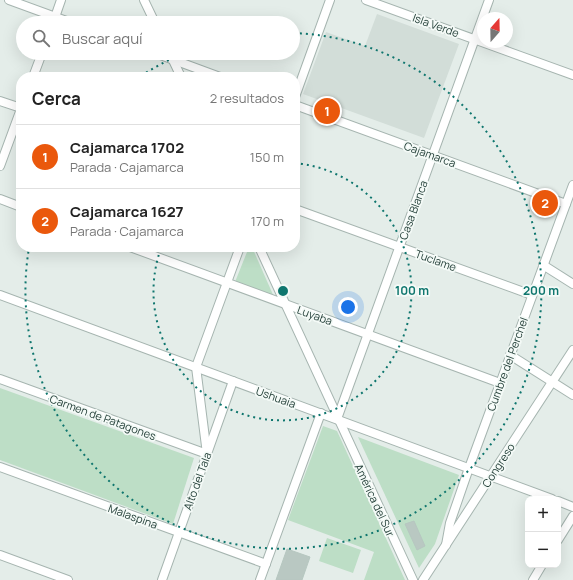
<!DOCTYPE html>
<html lang="es">
<head>
<meta charset="utf-8">
<style>
	body { margin:0; font-family:Manrope,sans-serif; background:#f6f6f6; color:#222 }
	.controls { position:absolute; right:12px; bottom:12px; display:grid; overflow:hidden; border-radius:8px; box-shadow:0 4px 16px #0002 }
	.controls button { width:36px; height:36px; display:grid; place-items:center; padding:0; border:0; border-bottom:1px solid #e0e0e0; background:#fff; color:#222; font:20px sans-serif }
	.compass { position:absolute; left:477px; top:12px; width:36px; height:36px; border-radius:50%; background:#fff; box-shadow:0 4px 16px #0002; rotate:20deg }
	.you { position:absolute; left:348px; top:307px; width:14px; height:14px; margin:-10px; border:3px solid #fff; border-radius:50%; background:#1a73e8; box-shadow:0 0 0 6px #1a73e833 }
	.badge { display:grid; place-items:center; width:26px; height:26px; border-radius:50%; background:#ea580c; color:#fff; font-size:13px; font-weight:700 }
	.pin { position:absolute; translate:-50% -50%; border:2px solid #fff; box-shadow:0 1px 4px #0006 }
	.list { margin:0; padding:0; list-style:none }
	h2 { display:flex; justify-content:space-between; align-items:center; height:52px; margin:0; padding:0 16px; font-size:17px }
	h2 small { font-size:13px; font-weight:400; color:#767676 }
	.list li { display:grid; grid-template-columns:26px 1fr auto; gap:12px; align-items:center; box-sizing:border-box; height:64px; padding:0 16px; border-top:1px solid #e0e0e0 }
	.list b { display:block; font-size:15px; white-space:nowrap }
	.list p { margin:0; font-size:13px; white-space:nowrap; color:#767676 }
	.list em { font-size:13px; font-style:normal; color:#767676 }
	.icon { flex:none; width:22px; height:22px; fill:none; stroke:currentColor; stroke-width:2; stroke-linecap:round; stroke-linejoin:round }
	.map { position:relative; flex:none; width:573px; height:580px; overflow:hidden }
	.search { position:absolute; background:#fff; box-shadow:0 4px 16px #0002; left:16px; top:16px; width:284px; height:44px; display:flex; align-items:center; gap:10px; box-sizing:border-box; padding:0 14px; border-radius:22px; color:#767676; font-size:15px }
	.panel { position:absolute; background:#fff; box-shadow:0 4px 16px #0002; left:16px; top:72px; width:284px; height:180px; border-radius:16px }
	.map>svg:first-child { display:block }
	.built { fill:#d2ddd8 }
	.green { fill:#bddec6 }
	.building { fill:#b9c8c2; stroke:#b6c7c0 }
	.lines { fill:none; stroke-linecap:round; stroke-linejoin:round }
	.minor-casing { stroke:#a6b5b0; stroke-width:10 }
	.minor { stroke:#fff; stroke-width:8 }
	.ring { fill:none; stroke:#0f766e; stroke-width:2; stroke-dasharray:2 4 }
	.labels { text-anchor:middle; dominant-baseline:central; stroke-width:3.5; stroke-linejoin:round; paint-order:stroke }
	.street-label { font-size:11px; fill:#233f38; stroke:#f4faf7 }
	.centre { fill:#0f766e; stroke:#f4faf7; stroke-width:2 }
	.ring-label { font-size:12px; text-anchor:middle; font-weight:bold; fill:#0f766e; stroke:#f4faf7; stroke-width:3.5; stroke-linejoin:round; paint-order:stroke }
</style>
</head>
<body>
<div class="map">
<svg width="573" height="580" viewBox="0 0 573 580">
	<rect width="100%" height="100%" fill="#e4ede9"/>
	<polygon class="built" points="377,14 459,44 424,138 303,94 326,32 365,46"/>
	<g class="green">
		<polygon points="249,247 252,247 274,297 235,282"/>
		<polygon points="0,388 194,458 173,524 0,460"/>
		<polygon points="323,426 337,431 405,580 364,580 374,552 288,520"/>
		<polygon points="358,437 459,475 435,544 419,568"/>
		<polygon points="327,538 361,550 353,573 319,561"/>
	</g>
	<g class="building">
		<polygon points="414,521 425,546 417,550 405,524"/>
		<polygon points="287,549 310,557 302,580 276,580"/>
	</g>
	<g class="lines">
		<defs>
			<g id="minor">
				<polyline points="9,0 72,23"/>
				<polyline points="144,0 155,23"/>
				<polyline points="366,0 573,75"/>
				<polyline points="53,23 61,0"/>
				<polyline points="155,53 220,77"/>
				<polyline points="172,58 181,77"/>
				<polyline points="33,77 42,53"/>
				<polyline points="295,97 330,0"/>
				<polyline points="0,101 21,108"/>
				<polyline points="295,105 566,204"/>
				<polyline points="0,166 21,109"/>
				<polyline points="0,199 21,207"/>
				<polyline points="295,209 532,295"/>
				<polyline points="130,247 500,383"/>
				<polyline points="259,247 413,580"/>
				<polyline points="543,265 573,284"/>
				<polyline points="0,295 552,499"/>
				<polyline points="510,355 573,395"/>
				<polyline points="0,379 207,454 196,367 240,247"/>
				<polyline points="337,419 489,0"/>
				<polyline points="0,467 266,564"/>
				<polyline points="558,501 573,507"/>
				<polyline points="558,540 573,516"/>
				<polyline points="446,545 450,523 469,468 573,185"/>
				<polyline points="0,555 68,580"/>
				<polyline points="162,580 233,381"/>
				<polyline points="260,580 321,413"/>
				<polyline points="423,580 573,350"/>
				<polyline points="533,580 542,565"/>
			</g>
		</defs>
		<use href="#minor" class="minor-casing"/>
		<use href="#minor" class="minor"/>
	</g>
	<g class="ring">
		<path d="M295 163A129 129 0 1 1 161 248"/>
		<path d="M141 76A258 258 0 0 1 182 54M294 33A258 258 0 1 1 29 248"/>
	</g>
	<g class="labels">
		<g class="street-label">
			<text transform="translate(436 25) rotate(20)">Isla Verde</text>
			<text transform="translate(430 154) rotate(20)">Cajamarca</text>
			<text transform="translate(413 210) rotate(-70)">Casa Blanca</text>
			<text transform="translate(436 260) rotate(20)">Tuclame</text>
			<text transform="translate(315 315) rotate(20)">Luyaba</text>
			<text transform="translate(507 364) rotate(-70)">Cumbre del Perchel</text>
			<text transform="translate(276 397) rotate(20)">Ushuaia</text>
			<text transform="translate(103 417) rotate(20)">Carmen de Patagones</text>
			<text transform="translate(498 465) rotate(-57)">Congreso</text>
			<text transform="translate(197 481) rotate(-70)">Alto del Tala</text>
			<text transform="translate(375 500) rotate(65)">América del Sur</text>
			<text transform="translate(133 516) rotate(20)">Malaspina</text>
		</g>
	</g>
	<circle cx="283" cy="291" r="6" class="centre"/>
	<g class="ring-label">
		<text x="412" y="295">100 m</text>
		<text x="541" y="295">200 m</text>
	</g>
</svg>
<div class="controls">
<button>+</button>
<button>−</button>
</div>
<svg class="compass" viewBox="-18 -18 36 36"><path d="M0-13l5 13h-10z" fill="#e53935"/><path d="M0 13l5-13h-10z" fill="#767676"/></svg>
<div class="you"></div>
<div class="pin badge" style="left:327px;top:111px">1</div>
<div class="pin badge" style="left:545px;top:203px">2</div>
<div class="search"><svg class="icon" aria-label="search" viewBox="0 0 24 24"><circle cx="10" cy="10" r="6"/><path d="M15 15l6 6"/></svg>Buscar aquí</div>
<section class="panel">
<h2>Cerca<small>2 resultados</small></h2>
<ul class="list">
<li><span class="badge">1</span><div><b>Cajamarca 1702</b><p>Parada · Cajamarca</p></div><em>150 m</em></li>
<li><span class="badge">2</span><div><b>Cajamarca 1627</b><p>Parada · Cajamarca</p></div><em>170 m</em></li>
</ul>
</section>
</div>
</body>
</html>
